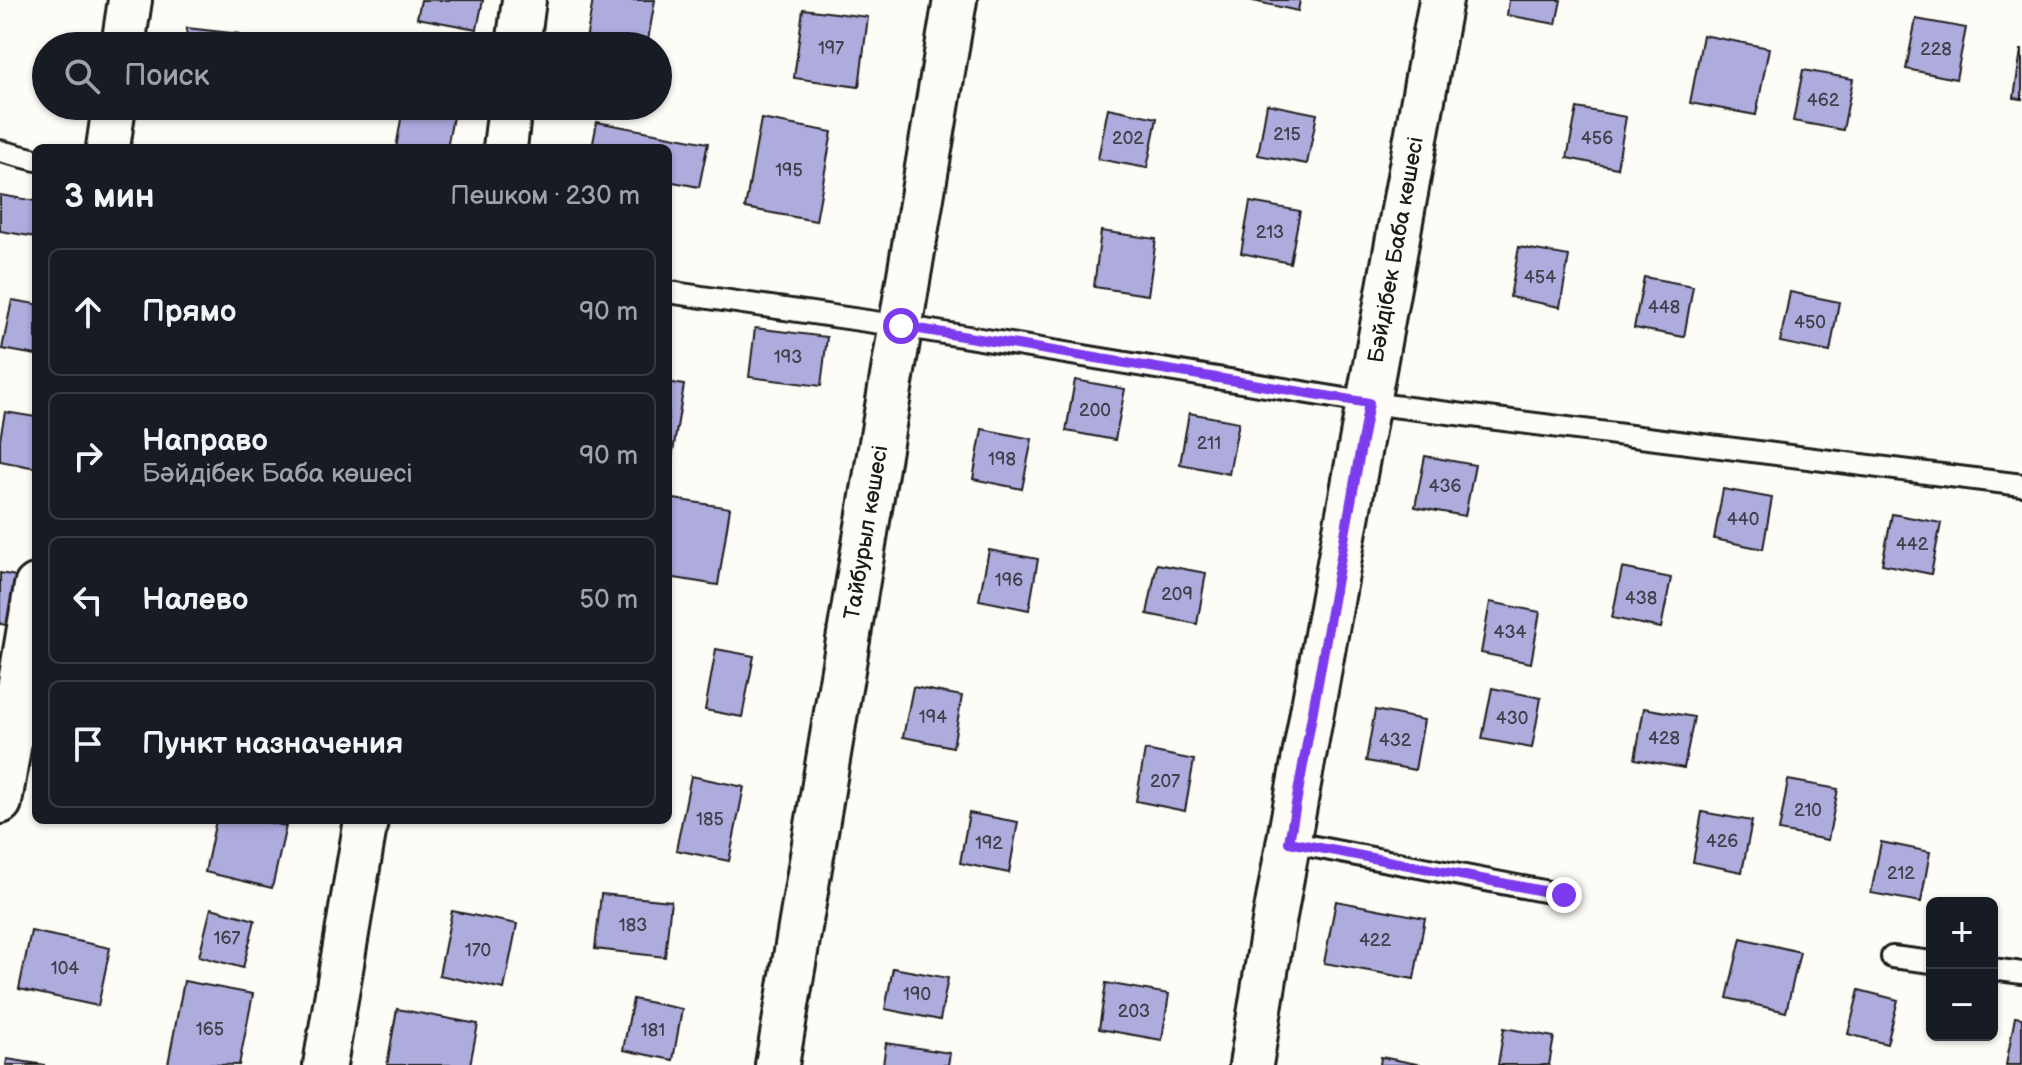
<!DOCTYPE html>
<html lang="ru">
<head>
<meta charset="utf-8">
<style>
	body { margin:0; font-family:"Balsamiq Sans",sans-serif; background:#20242c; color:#f1f3f6 }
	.controls { position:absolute; right:24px; bottom:24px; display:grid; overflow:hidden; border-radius:12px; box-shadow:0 2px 6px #0004 }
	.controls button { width:72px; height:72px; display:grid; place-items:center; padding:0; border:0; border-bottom:2px solid #363941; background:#171b24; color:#f1f3f6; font:40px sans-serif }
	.stop { position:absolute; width:24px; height:24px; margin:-18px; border:6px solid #7c3aed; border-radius:50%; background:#fff }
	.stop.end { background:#7c3aed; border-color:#fff; box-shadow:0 2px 8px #0008 }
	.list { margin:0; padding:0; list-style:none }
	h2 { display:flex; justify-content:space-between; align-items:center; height:104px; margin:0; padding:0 32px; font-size:34px }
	h2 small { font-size:26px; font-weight:400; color:#9ea1a6 }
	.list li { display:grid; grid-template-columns:52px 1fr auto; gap:24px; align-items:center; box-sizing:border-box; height:128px; margin:0 16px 16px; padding:0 16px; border:2px solid #363941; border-radius:12px }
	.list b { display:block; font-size:30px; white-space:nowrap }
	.list p { margin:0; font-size:26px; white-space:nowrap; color:#9ea1a6 }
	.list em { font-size:26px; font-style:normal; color:#9ea1a6 }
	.icon { flex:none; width:44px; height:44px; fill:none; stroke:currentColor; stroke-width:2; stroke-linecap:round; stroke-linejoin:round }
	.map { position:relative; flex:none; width:2022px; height:1065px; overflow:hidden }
	.search { position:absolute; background:#171b24; box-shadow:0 2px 6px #0004; left:32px; top:32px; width:640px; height:88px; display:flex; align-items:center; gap:20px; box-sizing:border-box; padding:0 28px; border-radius:44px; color:#9ea1a6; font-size:30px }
	.panel { position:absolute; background:#171b24; box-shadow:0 2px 6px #0004; left:32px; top:144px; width:640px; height:680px; border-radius:12px }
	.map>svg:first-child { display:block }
	.building { fill:#aeabdd; stroke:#1c1c1c; stroke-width:2 }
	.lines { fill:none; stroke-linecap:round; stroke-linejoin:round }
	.service-casing { stroke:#1c1c1c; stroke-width:26 }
	.minor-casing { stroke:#1c1c1c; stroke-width:48 }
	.service { stroke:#fdfcf7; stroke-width:20 }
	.minor { stroke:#fdfcf7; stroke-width:42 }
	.route { stroke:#7c3aed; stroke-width:10 }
	.labels { text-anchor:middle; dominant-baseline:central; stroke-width:7; stroke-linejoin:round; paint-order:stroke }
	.number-label { font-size:18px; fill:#40404c }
	.street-label { font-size:22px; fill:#1c1c1c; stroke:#fdfcf7 }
</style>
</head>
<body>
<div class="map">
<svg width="2022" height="1065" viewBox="0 0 2022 1065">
	<rect width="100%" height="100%" fill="#fdfcf7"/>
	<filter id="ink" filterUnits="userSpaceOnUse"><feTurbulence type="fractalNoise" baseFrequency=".0125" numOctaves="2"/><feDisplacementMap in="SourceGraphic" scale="16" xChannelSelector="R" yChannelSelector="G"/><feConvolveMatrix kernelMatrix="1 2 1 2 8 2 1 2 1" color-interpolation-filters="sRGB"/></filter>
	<g filter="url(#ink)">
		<g class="building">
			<polygon points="421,0 483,0 477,29 417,18"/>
			<polygon points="593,0 655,0 647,46 585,46"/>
			<polygon points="1249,0 1300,0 1298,11"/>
			<polygon points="1509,0 1561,0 1556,24 1507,15"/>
			<polygon points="803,9 868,17 859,87 794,78"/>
			<polygon points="1916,19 1966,28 1956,79 1906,69"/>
			<polygon points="187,28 239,34 238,46 185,46"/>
			<polygon points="1703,35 1769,48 1756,115 1690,103"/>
			<polygon points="2021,50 2022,50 2022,99 2014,98"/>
			<polygon points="1803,70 1853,79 1843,130 1793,121"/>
			<polygon points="1267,104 1317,114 1307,164 1258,155"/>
			<polygon points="403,108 453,117 447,148 396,148"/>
			<polygon points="1108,108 1157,118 1147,168 1098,159"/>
			<polygon points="1577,108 1626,117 1617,168 1567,158"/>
			<polygon points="761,119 832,132 816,221 745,208"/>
			<polygon points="597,122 708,143 699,187 668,181 668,148 592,148"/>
			<polygon points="0,195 36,201 36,237 0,231"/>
			<polygon points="1250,202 1300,211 1290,263 1241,253"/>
			<polygon points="1101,231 1156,239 1148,295 1094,287"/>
			<polygon points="1519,247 1569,256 1560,307 1510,297"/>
			<polygon points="1644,277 1693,286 1684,337 1634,328"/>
			<polygon points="1790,292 1839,302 1830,352 1780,342"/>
			<polygon points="12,300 36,304 36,355 2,349"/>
			<polygon points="755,328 827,337 821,386 749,377"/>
			<polygon points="1075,380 1125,389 1115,440 1066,431"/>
			<polygon points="668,382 684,385 670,470 668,470"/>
			<polygon points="5,412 36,417 36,468 0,461 0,439"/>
			<polygon points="1189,413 1239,422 1229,474 1180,464"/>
			<polygon points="982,429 1032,439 1022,489 973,479"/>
			<polygon points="1425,456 1475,465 1465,516 1415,507"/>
			<polygon points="1723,489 1772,498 1763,549 1714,539"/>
			<polygon points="668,498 730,508 718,585 668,577"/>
			<polygon points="1892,514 1941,523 1931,574 1882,564"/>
			<polygon points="989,550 1038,559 1029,610 979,600"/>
			<polygon points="1157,564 1206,573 1197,624 1147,614"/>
			<polygon points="1622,568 1671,578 1661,628 1612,618"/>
			<polygon points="0,573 16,576 7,625 0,624"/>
			<polygon points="1490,602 1540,612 1531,663 1481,653"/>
			<polygon points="716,649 754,656 742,717 705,710"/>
			<polygon points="913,687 962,696 953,747 903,737"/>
			<polygon points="1492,688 1541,698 1532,748 1482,739"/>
			<polygon points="1644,708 1694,717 1684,768 1635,759"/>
			<polygon points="1375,710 1424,720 1415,770 1366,761"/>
			<polygon points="1145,750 1194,760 1185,811 1136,801"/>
			<polygon points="691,776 744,787 729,861 676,850"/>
			<polygon points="1788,780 1838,789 1828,840 1779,831"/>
			<polygon points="1702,812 1752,821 1742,872 1693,862"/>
			<polygon points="969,813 1018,822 1009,873 960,863"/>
			<polygon points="216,820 258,820 286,826 272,888 205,872"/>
			<polygon points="1881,842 1930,852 1921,902 1871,893"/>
			<polygon points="601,894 671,901 665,957 595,949"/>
			<polygon points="1336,901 1425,918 1414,979 1324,963"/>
			<polygon points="211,908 255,920 243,968 199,956"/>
			<polygon points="452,911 517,924 504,989 439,975"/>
			<polygon points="31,931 110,948 98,1006 19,989"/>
			<polygon points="1741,938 1800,952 1786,1012 1727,998"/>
			<polygon points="893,968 948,978 940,1020 885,1009"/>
			<polygon points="184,981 253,994 239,1065 168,1064"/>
			<polygon points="1106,983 1169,994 1162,1040 1099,1029"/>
			<polygon points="1859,990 1898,1000 1887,1044 1848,1034"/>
			<polygon points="633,999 682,1009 673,1060 623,1050"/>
			<polygon points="397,1009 478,1024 470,1065 387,1065"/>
			<polygon points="2015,1017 2022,1018 2022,1065 2006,1065"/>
			<polygon points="1504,1028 1554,1037 1549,1065 1498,1065"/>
			<polygon points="886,1043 950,1053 948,1065 883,1065"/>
			<polygon points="1381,1057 1422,1065 1380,1065"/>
			<polygon points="7,1059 45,1065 6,1065"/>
		</g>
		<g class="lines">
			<defs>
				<g id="service">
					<polyline points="0,151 36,160"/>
					<polyline points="668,292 901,326 1369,403 2022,485"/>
					<polyline points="1289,842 1564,895"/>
					<polyline points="1892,957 1932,962"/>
					<polyline points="1992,969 2022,973"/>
				</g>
				<g id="minor">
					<polyline points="123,46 130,0"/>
					<polyline points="518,46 524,0"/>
					<polyline points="108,148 114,106"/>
					<polyline points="505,148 510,106"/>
					<polyline points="0,802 36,586"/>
					<polyline points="325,1065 366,820"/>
					<path id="s1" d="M777,1065L955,0"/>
					<path id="s2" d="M1251,1065L1274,922L1441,0"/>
				</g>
			</defs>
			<use href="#service" class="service-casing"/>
			<use href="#minor" class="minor-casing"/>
			<use href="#service" class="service"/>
			<use href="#minor" class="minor"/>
		</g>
	</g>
	<g class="lines" filter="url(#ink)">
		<polyline class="route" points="901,326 1369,403 1289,842 1564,895"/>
	</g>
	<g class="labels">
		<g class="number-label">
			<text x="831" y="48">197</text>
			<text x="1936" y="49">228</text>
			<text x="1823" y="100">462</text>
			<text x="1287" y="134">215</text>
			<text x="1128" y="138">202</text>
			<text x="1597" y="138">456</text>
			<text x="789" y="170">195</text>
			<text x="1270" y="232">213</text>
			<text x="1540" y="277">454</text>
			<text x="1664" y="307">448</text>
			<text x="1810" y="322">450</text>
			<text x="788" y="357">193</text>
			<text x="1095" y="410">200</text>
			<text x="1209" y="443">211</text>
			<text x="1002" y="459">198</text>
			<text x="1445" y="486">436</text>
			<text x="1743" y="519">440</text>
			<text x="1912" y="544">442</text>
			<text x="1009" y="580">196</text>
			<text x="1177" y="594">209</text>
			<text x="1641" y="598">438</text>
			<text x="1510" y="632">434</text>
			<text x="933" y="717">194</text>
			<text x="1512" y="718">430</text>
			<text x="1664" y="738">428</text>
			<text x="1395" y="740">432</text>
			<text x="1165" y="781">207</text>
			<text x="1808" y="810">210</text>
			<text x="710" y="819">185</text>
			<text x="1722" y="841">426</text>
			<text x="989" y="843">192</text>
			<text x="1901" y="873">212</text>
			<text x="633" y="925">183</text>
			<text x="227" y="938">167</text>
			<text x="1375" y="940">422</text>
			<text x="478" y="950">170</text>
			<text x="65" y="968">104</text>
			<text x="917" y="994">190</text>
			<text x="1134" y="1011">203</text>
			<text x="210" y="1029">165</text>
			<text x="653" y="1030">181</text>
		</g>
		<g class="street-label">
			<text stroke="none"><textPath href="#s2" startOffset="828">Бәйдібек Баба көшесі</textPath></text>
			<text stroke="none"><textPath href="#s1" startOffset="540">Тайбурыл көшесі</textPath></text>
		</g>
	</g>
</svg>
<div class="controls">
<button>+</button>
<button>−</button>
</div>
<div class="stop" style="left:901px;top:326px"></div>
<div class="stop end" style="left:1564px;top:895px"></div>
<div class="search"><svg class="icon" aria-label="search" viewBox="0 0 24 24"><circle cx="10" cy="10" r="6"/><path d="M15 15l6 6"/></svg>Поиск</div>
<section class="panel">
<h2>3 мин<small>Пешком · 230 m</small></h2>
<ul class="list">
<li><svg class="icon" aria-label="ahead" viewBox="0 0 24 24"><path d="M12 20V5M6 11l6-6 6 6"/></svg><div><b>Прямо</b></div><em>90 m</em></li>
<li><svg class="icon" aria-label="right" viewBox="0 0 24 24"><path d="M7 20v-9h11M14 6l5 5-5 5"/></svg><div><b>Направо</b><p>Бәйдібек Баба көшесі</p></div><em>90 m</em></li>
<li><svg class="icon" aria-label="left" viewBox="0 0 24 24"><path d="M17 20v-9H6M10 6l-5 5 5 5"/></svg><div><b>Налево</b></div><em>50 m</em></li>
<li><svg class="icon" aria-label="arrive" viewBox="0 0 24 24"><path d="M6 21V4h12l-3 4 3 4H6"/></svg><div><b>Пункт назначения</b></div></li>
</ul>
</section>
</div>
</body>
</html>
